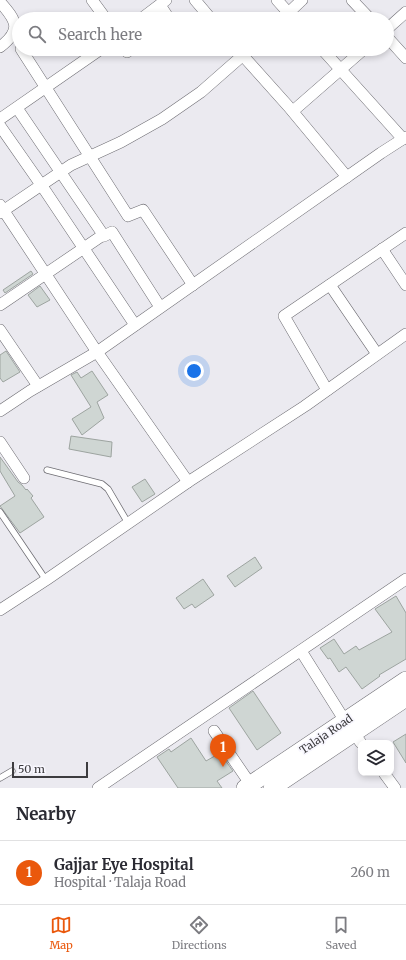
<!DOCTYPE html>
<html lang="en">
<head>
<meta charset="utf-8">
<style>
	body { margin:0; font-family:Merriweather,serif; background:#f2f2f3; color:#2b2b33 }
	.controls { position:absolute; right:12px; bottom:12px; display:grid; overflow:hidden; border-radius:8px; box-shadow:0 2px 6px #0003 }
	.controls button { width:36px; height:36px; display:grid; place-items:center; padding:0; border:0; border-bottom:1px solid #e1e1e2; background:#fff; color:#2b2b33; font:20px sans-serif }
	.scale { position:absolute; left:12px; bottom:10px; width:76px; box-sizing:border-box; padding-left:4px; border:2px solid #3d3c3f; border-top:0; font-size:11px; line-height:14px; white-space:nowrap; color:#3d3c3f; -webkit-text-stroke:3px #f8f7fe; paint-order:stroke }
	.you { position:absolute; left:194px; top:371px; width:14px; height:14px; margin:-10px; border:3px solid #fff; border-radius:50%; background:#1a73e8; box-shadow:0 0 0 6px #1a73e833 }
	.badge { display:grid; place-items:center; width:26px; height:26px; border-radius:50%; background:#ea580c; color:#fff; font-size:13px; font-weight:700 }
	.pin { position:absolute; translate:-50% -33px; filter:drop-shadow(0 1px 2px #0008) }
	.pin::after { content:''; position:absolute; top:21px; width:14px; height:12px; background:inherit; clip-path:polygon(0 0,100% 0,50% 100%) }
	.list { margin:0; padding:0; list-style:none }
	h2 { display:flex; justify-content:space-between; align-items:center; height:52px; margin:0; padding:0 16px; font-size:17px }
	h2 small { font-size:13px; font-weight:400; color:#7c7c81 }
	.list li { display:grid; grid-template-columns:26px 1fr auto; gap:12px; align-items:center; box-sizing:border-box; height:64px; padding:0 16px; border-top:1px solid #e1e1e2 }
	.list b { display:block; font-size:15px; white-space:nowrap }
	.list p { margin:0; font-size:13px; white-space:nowrap; color:#7c7c81 }
	.list em { font-size:13px; font-style:normal; color:#7c7c81 }
	.icon { flex:none; width:22px; height:22px; fill:none; stroke:currentColor; stroke-width:2; stroke-linecap:round; stroke-linejoin:round }
	.map { position:relative; flex:none; width:406px; height:788px; overflow:hidden }
	.search { position:absolute; background:#fff; box-shadow:0 2px 6px #0003; left:12px; right:12px; top:12px; height:44px; display:flex; align-items:center; gap:10px; box-sizing:border-box; padding:0 14px; border-radius:22px; color:#7c7c81; font-size:15px }
	.sheet { height:116px; background:#fff }
	nav { display:flex; justify-content:space-around; align-items:center; box-sizing:border-box; height:56px; border-top:1px solid #e1e1e2; background:#fff; font-size:11px; color:#7c7c81 }
	nav a { display:grid; justify-items:center; gap:2px }
	nav .on { color:#ea580c }
	.map>svg:first-child { display:block }
	.building { fill:#cfd6d3; stroke:#9da4a0 }
	.lines { fill:none; stroke-linecap:round; stroke-linejoin:round }
	.lane-casing { stroke:#6e6d73; stroke-width:7 }
	.street-casing { stroke:#6e6d73; stroke-width:12 }
	.primary-casing { stroke:#6e6d73; stroke-width:18 }
	.lane { stroke:#fff; stroke-width:5.5 }
	.street { stroke:#fff; stroke-width:11 }
	.primary { stroke:#fff; stroke-width:17 }
	.labels { text-anchor:middle; dominant-baseline:central; stroke-width:3.5; stroke-linejoin:round; paint-order:stroke }
	.street-label { font-size:11px; fill:#3d3c3f; stroke:#f8f7fe }
</style>
</head>
<body>
<div class="map">
<svg width="406" height="788" viewBox="0 0 406 788">
	<rect width="100%" height="100%" fill="#ebeaf0"/>
	<g class="building">
		<polygon points="31,271 33,274 5,293 3,290"/>
		<polygon points="40,286 50,300 37,307 28,295"/>
		<polygon points="6,351 20,372 3,382 0,378 0,355"/>
		<polygon points="92,371 108,395 97,402 104,418 82,435 72,419 91,407 71,375 77,372 81,378"/>
		<polygon points="71,436 112,442 111,457 69,449"/>
		<polygon points="0,457 18,482 22,485 26,490 27,489 33,496 31,498 44,517 20,533 0,506 15,496 0,471"/>
		<polygon points="145,479 155,494 142,502 132,487"/>
		<polygon points="255,557 262,568 235,587 227,576"/>
		<polygon points="203,579 214,595 195,608 192,604 184,609 176,598"/>
		<polygon points="396,596 406,613 406,659 379,675 380,676 362,689 346,667 339,672 330,658 328,659 320,648 334,639 344,654 356,646 359,650 392,632 375,609"/>
		<polygon points="253,691 281,733 257,750 229,708"/>
		<polygon points="406,734 406,763 393,742"/>
		<polygon points="191,738 206,761 220,753 233,771 217,781 222,788 178,788 157,757 169,749 171,752"/>
	</g>
	<g class="lines">
		<defs>
			<g id="lane">
				<polyline points="47,470 102,484 108,489 128,523"/>
				<polyline points="0,512 46,580"/>
				<polyline points="0,778 12,771"/>
			</g>
			<g id="street">
				<polyline points="92,0 106,19"/>
				<polyline points="195,0 211,19"/>
				<polyline points="277,0 294,19"/>
				<polyline points="352,0 370,19"/>
				<path d="M0,2C17,21 22,30 0,47"/>
				<polyline points="160,5 166,14 167,19"/>
				<polyline points="141,19 166,0"/>
				<polyline points="282,19 302,0"/>
				<polyline points="387,29 406,12"/>
				<polyline points="387,37 406,58"/>
				<polyline points="21,49 128,216 143,210 193,285"/>
				<polyline points="237,49 288,106 347,177"/>
				<polyline points="322,49 403,139"/>
				<polyline points="127,52 131,49"/>
				<polyline points="17,108 104,236 112,232 160,307"/>
				<polyline points="293,111 364,49"/>
				<polyline points="0,119 101,49"/>
				<polyline points="0,126 42,186 135,325"/>
				<polyline points="0,205 97,352 188,482"/>
				<polyline points="0,213 71,165 121,142 162,119 201,92 250,49"/>
				<polyline points="382,249 406,285"/>
				<polyline points="330,285 377,354"/>
				<polyline points="0,305 103,235"/>
				<polyline points="0,330 38,386"/>
				<polyline points="327,390 284,316 406,233"/>
				<polyline points="0,411 30,391 97,352 381,153 406,137"/>
				<polyline points="0,442 24,478"/>
				<polyline points="0,610 46,580 188,482 305,406 406,334"/>
				<polyline points="301,651 345,721 361,743"/>
				<polyline points="214,731 253,788"/>
				<polyline points="384,773 395,788"/>
				<polyline points="98,788 406,579"/>
			</g>
			<g id="primary">
				<polyline points="245,788 406,680"/>
				<polyline points="272,788 406,698"/>
			</g>
		</defs>
		<use href="#lane" class="lane-casing"/>
		<use href="#street" class="street-casing"/>
		<use href="#primary" class="primary-casing"/>
		<use href="#lane" class="lane"/>
		<use href="#street" class="street"/>
		<use href="#primary" class="primary"/>
	</g>
	<g class="labels">
		<g class="street-label">
			<text transform="translate(326 734) rotate(-34)">Talaja Road</text>
		</g>
	</g>
</svg>
<div class="controls">
<button><svg class="icon" aria-label="layers" viewBox="0 0 24 24"><path d="M12 4l9 5-9 5-9-5zM3 14l9 5 9-5"/></svg></button>
</div>
<div class="scale">50 m</div>
<div class="you"></div>
<div class="pin badge" style="left:223px;top:767px">1</div>
<div class="search"><svg class="icon" aria-label="search" viewBox="0 0 24 24"><circle cx="10" cy="10" r="6"/><path d="M15 15l6 6"/></svg>Search here</div>
</div>
<section class="sheet">
<h2>Nearby<small></small></h2>
<ul class="list">
<li><span class="badge">1</span><div><b>Gajjar Eye Hospital</b><p>Hospital · Talaja Road</p></div><em>260 m</em></li>
</ul>
</section>
<nav>
<a class="on"><svg class="icon" aria-label="map" viewBox="0 0 24 24"><path d="M3 6l6-2 6 2 6-2v14l-6 2-6-2-6 2zM9 4v14M15 6v14"/></svg>Map</a>
<a><svg class="icon" aria-label="directions" viewBox="0 0 24 24"><path d="M12 3l9 9-9 9-9-9zM9 14v-3h6M13 9l2 2-2 2"/></svg>Directions</a>
<a><svg class="icon" aria-label="saved" viewBox="0 0 24 24"><path d="M7 4h10v16l-5-4-5 4z"/></svg>Saved</a>
</nav>
</body>
</html>
